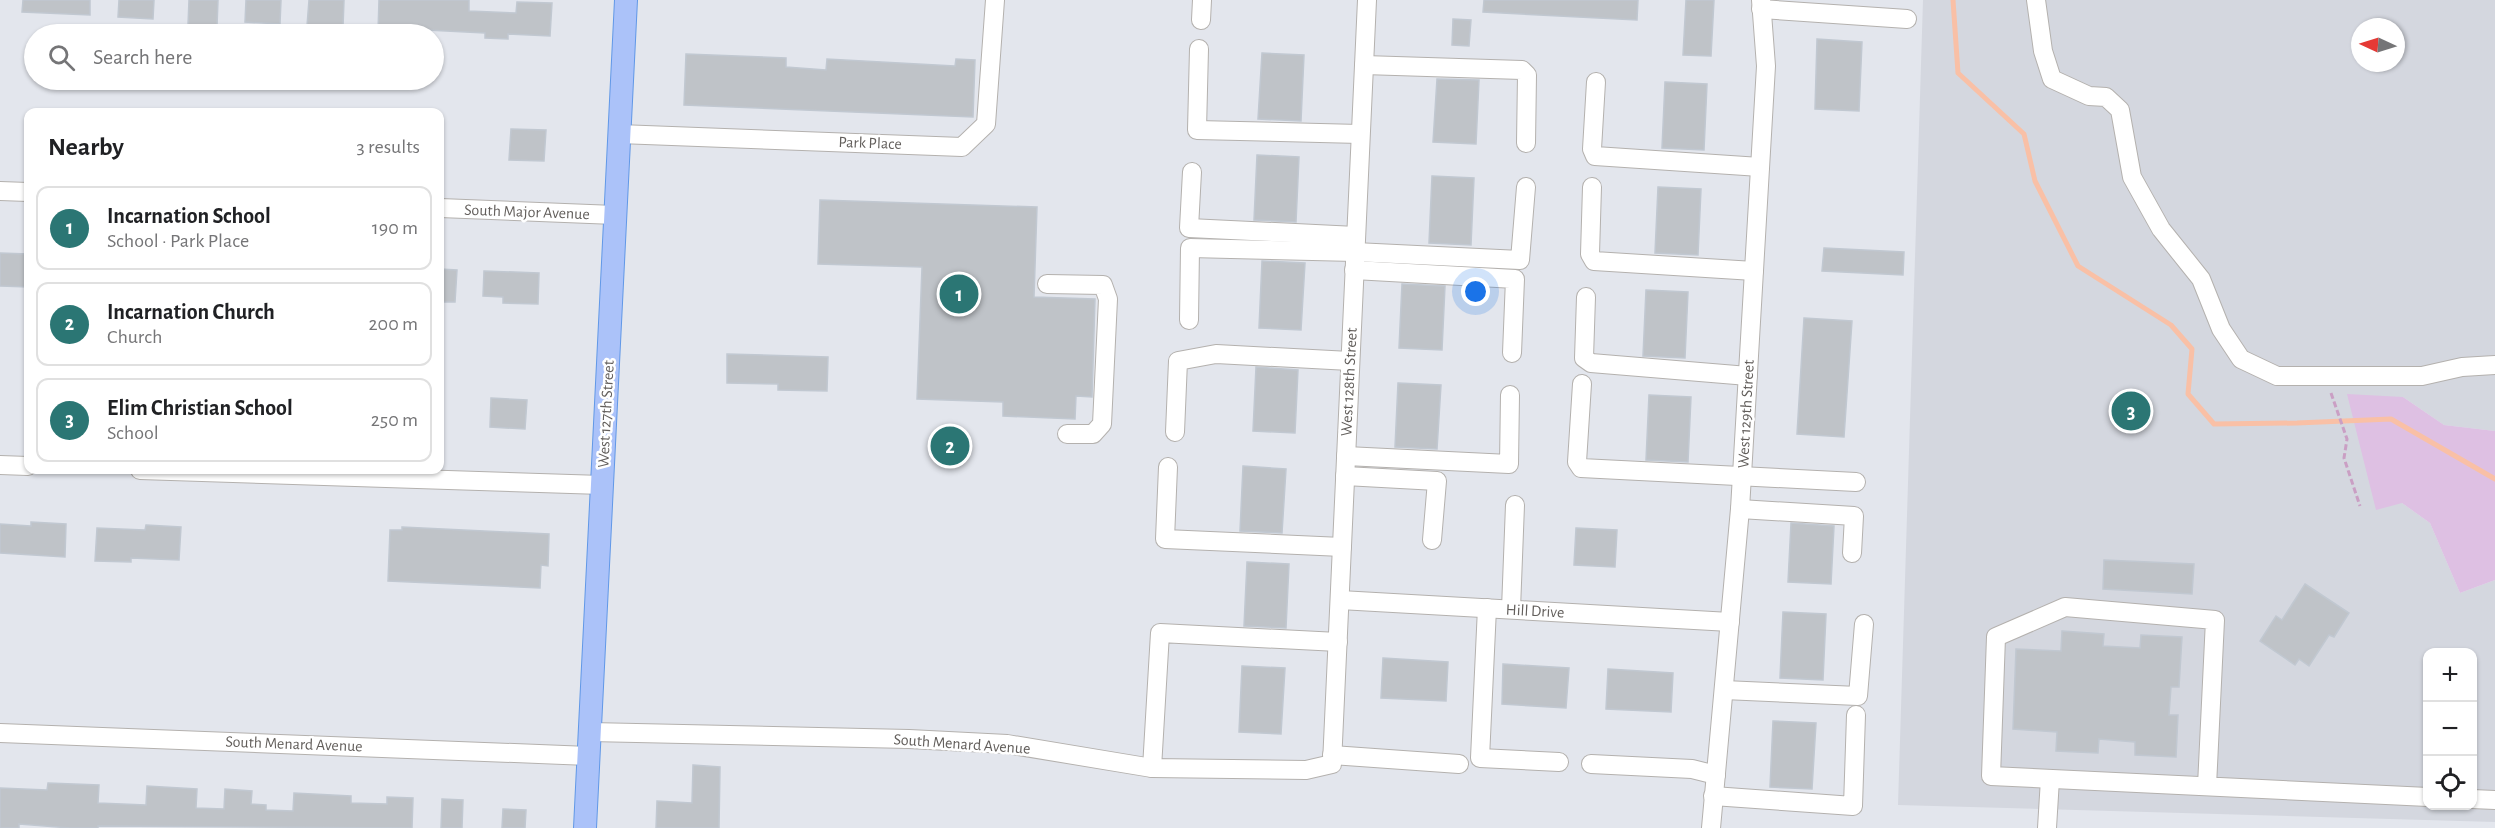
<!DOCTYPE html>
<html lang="en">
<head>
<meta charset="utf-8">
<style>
	body { margin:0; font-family:"Alegreya Sans",sans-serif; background:#f6f6f6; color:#202124 }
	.controls { position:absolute; right:18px; bottom:18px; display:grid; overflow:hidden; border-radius:12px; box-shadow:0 2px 4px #0004 }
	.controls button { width:54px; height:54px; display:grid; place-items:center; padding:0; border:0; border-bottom:2px solid #e0e0e0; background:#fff; color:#202124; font:30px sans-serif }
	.compass { position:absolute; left:2351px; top:18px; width:54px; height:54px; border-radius:50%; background:#fff; box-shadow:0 2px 4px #0004; rotate:274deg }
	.you { position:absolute; left:1476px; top:292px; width:21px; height:21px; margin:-15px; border:4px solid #fff; border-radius:50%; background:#1a73e8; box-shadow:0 0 0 9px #1a73e833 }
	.badge { display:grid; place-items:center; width:39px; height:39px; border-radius:50%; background:#2b7674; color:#fff; font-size:20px; font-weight:700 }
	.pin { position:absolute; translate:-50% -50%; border:3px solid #fff; box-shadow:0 2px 6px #0006 }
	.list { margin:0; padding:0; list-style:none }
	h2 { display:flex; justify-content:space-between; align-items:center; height:78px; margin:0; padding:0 24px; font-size:26px }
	h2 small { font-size:20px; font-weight:400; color:#757577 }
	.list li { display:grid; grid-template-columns:39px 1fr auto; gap:18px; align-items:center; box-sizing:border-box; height:84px; margin:0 12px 12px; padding:0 12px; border:2px solid #e0e0e0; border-radius:12px }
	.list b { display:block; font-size:22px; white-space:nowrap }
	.list p { margin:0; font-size:20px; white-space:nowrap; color:#757577 }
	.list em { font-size:20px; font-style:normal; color:#757577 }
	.icon { flex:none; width:33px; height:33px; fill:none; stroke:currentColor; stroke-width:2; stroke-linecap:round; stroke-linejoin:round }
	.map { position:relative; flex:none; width:2495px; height:828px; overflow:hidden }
	.search { position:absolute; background:#fff; box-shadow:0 2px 4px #0004; left:24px; top:24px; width:420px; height:66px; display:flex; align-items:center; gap:15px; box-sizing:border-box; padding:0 21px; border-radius:33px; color:#757577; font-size:22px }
	.panel { position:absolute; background:#fff; box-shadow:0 2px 4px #0004; left:24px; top:108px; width:420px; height:366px; border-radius:12px }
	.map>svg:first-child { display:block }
	.education { fill:#d4d7df; fill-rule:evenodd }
	.green { fill:#dec0e3 }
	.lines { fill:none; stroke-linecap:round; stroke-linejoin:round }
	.stream { stroke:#f9c0a6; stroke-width:5 }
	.building { fill:#bfc3c8; stroke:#c1c8d1; stroke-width:1.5 }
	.minor-casing { stroke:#b4b1ae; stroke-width:20 }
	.major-casing { stroke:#6198e7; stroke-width:24 }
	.path { stroke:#ca9fc4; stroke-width:3; stroke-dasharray:6 3; stroke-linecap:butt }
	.minor { stroke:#fff; stroke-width:18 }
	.major { stroke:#abc2f9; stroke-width:22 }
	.labels { text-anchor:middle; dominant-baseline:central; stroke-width:5; stroke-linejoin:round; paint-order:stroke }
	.street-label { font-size:16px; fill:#625e5b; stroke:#fff }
</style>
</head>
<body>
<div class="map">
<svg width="2495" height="828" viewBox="0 0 2495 828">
	<rect width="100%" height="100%" fill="#e3e6ed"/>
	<path class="education" d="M1923,0H2495V431L2444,425L2403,397L2402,503L2430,523L2460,593L2495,580V822L1898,805ZM2360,27H2396V63H2360ZM2428,652H2472V806H2428Z"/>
	<polygon class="green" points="2347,394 2403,397 2444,425 2495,431 2495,580 2460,593 2430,523 2402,503 2376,510"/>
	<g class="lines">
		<polyline class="stream" points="1953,0 1958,73 2024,134 2035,181 2078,266 2171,325 2192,349 2188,394 2214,424 2297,423 2391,419 2495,479"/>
	</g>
	<g class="building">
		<polygon points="23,0 90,0 90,15 22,12"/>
		<polygon points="119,0 154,0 153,19 118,17"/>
		<polygon points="189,0 218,0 217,26 188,25"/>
		<polygon points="246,0 281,0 280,24 245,22"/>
		<polygon points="309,0 344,0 343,27 307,26"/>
		<polygon points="379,0 469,0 469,11 516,13 517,2 552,3 550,36 508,34 508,39 485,38 485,33 407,29 406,33 378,32"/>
		<polygon points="1484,0 1638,0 1637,20 1483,12"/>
		<polygon points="1686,0 1714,0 1711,56 1683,55"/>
		<polygon points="1453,19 1471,20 1469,46 1452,45"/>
		<polygon points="1817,39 1862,42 1859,111 1815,109"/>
		<polygon points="1262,53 1304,55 1301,121 1258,119"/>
		<polygon points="686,54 786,58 786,67 826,70 827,59 955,66 956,59 975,60 973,117 684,105"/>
		<polygon points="1437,79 1479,80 1476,144 1433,142"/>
		<polygon points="1665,82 1707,84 1704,150 1662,148"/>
		<polygon points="511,129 546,130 544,161 509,160"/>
		<polygon points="1257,155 1299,157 1296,222 1254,220"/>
		<polygon points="1432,176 1474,178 1471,245 1429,243"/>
		<polygon points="1658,187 1701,189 1698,255 1655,253"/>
		<polygon points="820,200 1037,207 1034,297 1095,299 1092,397 1076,396 1075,419 1003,416 1003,402 917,399 922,267 818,264"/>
		<polygon points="1824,248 1904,252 1903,275 1822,271"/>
		<polygon points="0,253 28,254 28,287 0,286"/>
		<polygon points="1262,261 1305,263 1301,330 1259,328"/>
		<polygon points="440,269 457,270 455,302 440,302"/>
		<polygon points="484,271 539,273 538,304 503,303 503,297 483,296"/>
		<polygon points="1402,284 1445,286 1442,350 1399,348"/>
		<polygon points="1646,290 1688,292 1685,358 1643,356"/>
		<polygon points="1804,318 1852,321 1844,437 1797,434"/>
		<polygon points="727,354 828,357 827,391 778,390 778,384 727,383"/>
		<polygon points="1256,367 1298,370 1295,433 1253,431"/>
		<polygon points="1398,383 1441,385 1437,449 1395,447"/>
		<polygon points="1649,395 1691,397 1688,462 1646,460"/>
		<polygon points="491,398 527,400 525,429 490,427"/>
		<polygon points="1243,466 1286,469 1282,533 1240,531"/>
		<polygon points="31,522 66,524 65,557 0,553 0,524 31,526"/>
		<polygon points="1791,523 1834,526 1831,584 1788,582"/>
		<polygon points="146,525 181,527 179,560 131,558 131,562 95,561 97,528 145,530"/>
		<polygon points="402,527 549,534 548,566 541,565 540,588 388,581 390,530 402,530"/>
		<polygon points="1576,528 1617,530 1615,567 1574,565"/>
		<polygon points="2104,560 2194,564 2192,594 2103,589"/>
		<polygon points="1247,562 1289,564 1286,628 1244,626"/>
		<polygon points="2305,584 2349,613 2334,637 2329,635 2309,666 2299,659 2295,665 2260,641 2276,616 2282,620"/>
		<polygon points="1783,612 1826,614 1823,680 1780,678"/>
		<polygon points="2062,631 2104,634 2103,646 2140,648 2141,635 2182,637 2179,687 2171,687 2169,715 2178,715 2176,757 2135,755 2135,742 2099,739 2098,753 2056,751 2057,732 2013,729 2016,649 2061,651"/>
		<polygon points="1383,658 1448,662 1446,701 1381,698"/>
		<polygon points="1503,664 1569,668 1566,708 1502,704"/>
		<polygon points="1242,666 1285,668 1281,734 1239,732"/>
		<polygon points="1608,669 1673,673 1671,712 1606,709"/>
		<polygon points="1773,721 1816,723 1812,789 1770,787"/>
		<polygon points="693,765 720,767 719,828 656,828 657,801 692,803"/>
		<polygon points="48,783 99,785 98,803 146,805 147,786 197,789 196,808 224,809 225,789 252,791 251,804 266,805 266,810 293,811 294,793 351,796 351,803 387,804 387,797 413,798 412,828 98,826 98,828 70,828 19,824 19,828 0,828 0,788 47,790"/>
		<polygon points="442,799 463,800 462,828 441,828"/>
		<polygon points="503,809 526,810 525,828 502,828"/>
	</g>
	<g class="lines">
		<defs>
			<g id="minor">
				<polyline points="2036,0 2043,51 2052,79 2089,96 2106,97 2120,110 2132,177 2161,229 2201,279 2221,329 2241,359 2277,376 2422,376 2462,367 2495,365"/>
				<polyline points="1761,9 1907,19"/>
				<polyline points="1201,20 1202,0"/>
				<polyline points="1199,49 1197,130 1360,134"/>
				<polyline points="1364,65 1522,70 1527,75 1526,143"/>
				<polyline points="1596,82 1592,149 1595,156 1760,167"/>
				<polyline points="619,134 962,147 986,124 995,0"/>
				<polyline points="1192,172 1189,228 1356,236"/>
				<polyline points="1592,187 1590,254 1594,261 1754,271"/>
				<polyline points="0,191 28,192"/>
				<polyline points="440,208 615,215"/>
				<polyline points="1354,270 1515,279 1512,353"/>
				<polyline points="1047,284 1103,285 1108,299 1102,424 1093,434 1067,434"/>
				<polyline points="1586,297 1584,358 1591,363 1748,376"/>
				<polyline points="1189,320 1190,248 1355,252 1520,260 1526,187"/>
				<polyline points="1582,384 1577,462 1581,468 1856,482"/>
				<polyline points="1175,432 1178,361 1216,354 1350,361"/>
				<polyline points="1346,456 1509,464 1510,395"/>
				<polyline points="0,465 28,466"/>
				<polyline points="1168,467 1165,539 1342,547"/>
				<polyline points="140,470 602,485"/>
				<polyline points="1345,476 1437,481 1432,540"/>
				<polyline points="1740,509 1854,516 1852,553"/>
				<polyline points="1340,600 1730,622"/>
				<polyline points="1487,608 1480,758 1559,762"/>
				<polyline points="1511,609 1515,505"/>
				<polyline points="1724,690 1858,696 1864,624"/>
				<polyline points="590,732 909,739 1007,744 1152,768 1306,770 1332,764 1367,0"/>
				<polyline points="0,733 589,756"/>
				<polyline points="1332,755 1459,764"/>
				<polyline points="1591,764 1692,769 1716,775"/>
				<polyline points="1152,768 1160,633 1338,642"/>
				<polyline points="2207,786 2215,620 2065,607 1996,637 1991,776 2428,797"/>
				<polyline points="1713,796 1853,806 1856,715"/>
				<polyline points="2472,799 2495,800"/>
				<polyline points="1711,828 1740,509 1766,66 1761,0"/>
				<polyline points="2047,828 2050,779"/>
			</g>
			<polyline id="major" points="585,828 626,0"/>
		</defs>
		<use href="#minor" class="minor-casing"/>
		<use href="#major" class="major-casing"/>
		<polyline class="path" points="2331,393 2347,439 2344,458 2360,506"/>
		<use href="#minor" class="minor"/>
		<use href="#major" class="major"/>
	</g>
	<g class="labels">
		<g class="street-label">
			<text transform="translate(870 143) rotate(2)">Park Place</text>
			<text transform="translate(527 212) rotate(2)">South Major Avenue</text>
			<text transform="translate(1349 382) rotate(-87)">West 128th Street</text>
			<text transform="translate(606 414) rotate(-87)">West 127th Street</text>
			<text transform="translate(1746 414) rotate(-87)">West 129th Street</text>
			<text transform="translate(1535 611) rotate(3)">Hill Drive</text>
			<text transform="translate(294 744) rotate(2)">South Menard Avenue</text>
			<text transform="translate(962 744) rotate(4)">South Menard Avenue</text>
		</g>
	</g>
</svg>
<div class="controls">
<button>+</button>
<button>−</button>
<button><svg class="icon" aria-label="locate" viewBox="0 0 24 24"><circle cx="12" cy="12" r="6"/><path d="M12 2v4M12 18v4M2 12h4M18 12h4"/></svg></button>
</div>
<svg class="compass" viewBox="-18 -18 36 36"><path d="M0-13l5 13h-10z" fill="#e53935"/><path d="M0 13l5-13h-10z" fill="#757577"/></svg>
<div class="you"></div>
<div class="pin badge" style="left:959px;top:294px">1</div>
<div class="pin badge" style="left:950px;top:446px">2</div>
<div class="pin badge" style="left:2131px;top:411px">3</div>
<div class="search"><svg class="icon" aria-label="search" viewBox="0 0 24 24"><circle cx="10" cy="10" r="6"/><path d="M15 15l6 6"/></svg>Search here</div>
<section class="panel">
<h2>Nearby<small>3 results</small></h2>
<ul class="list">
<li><span class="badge">1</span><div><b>Incarnation School</b><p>School · Park Place</p></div><em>190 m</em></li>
<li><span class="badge">2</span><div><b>Incarnation Church</b><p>Church</p></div><em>200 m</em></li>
<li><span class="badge">3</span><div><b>Elim Christian School</b><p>School</p></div><em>250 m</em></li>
</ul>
</section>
</div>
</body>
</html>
